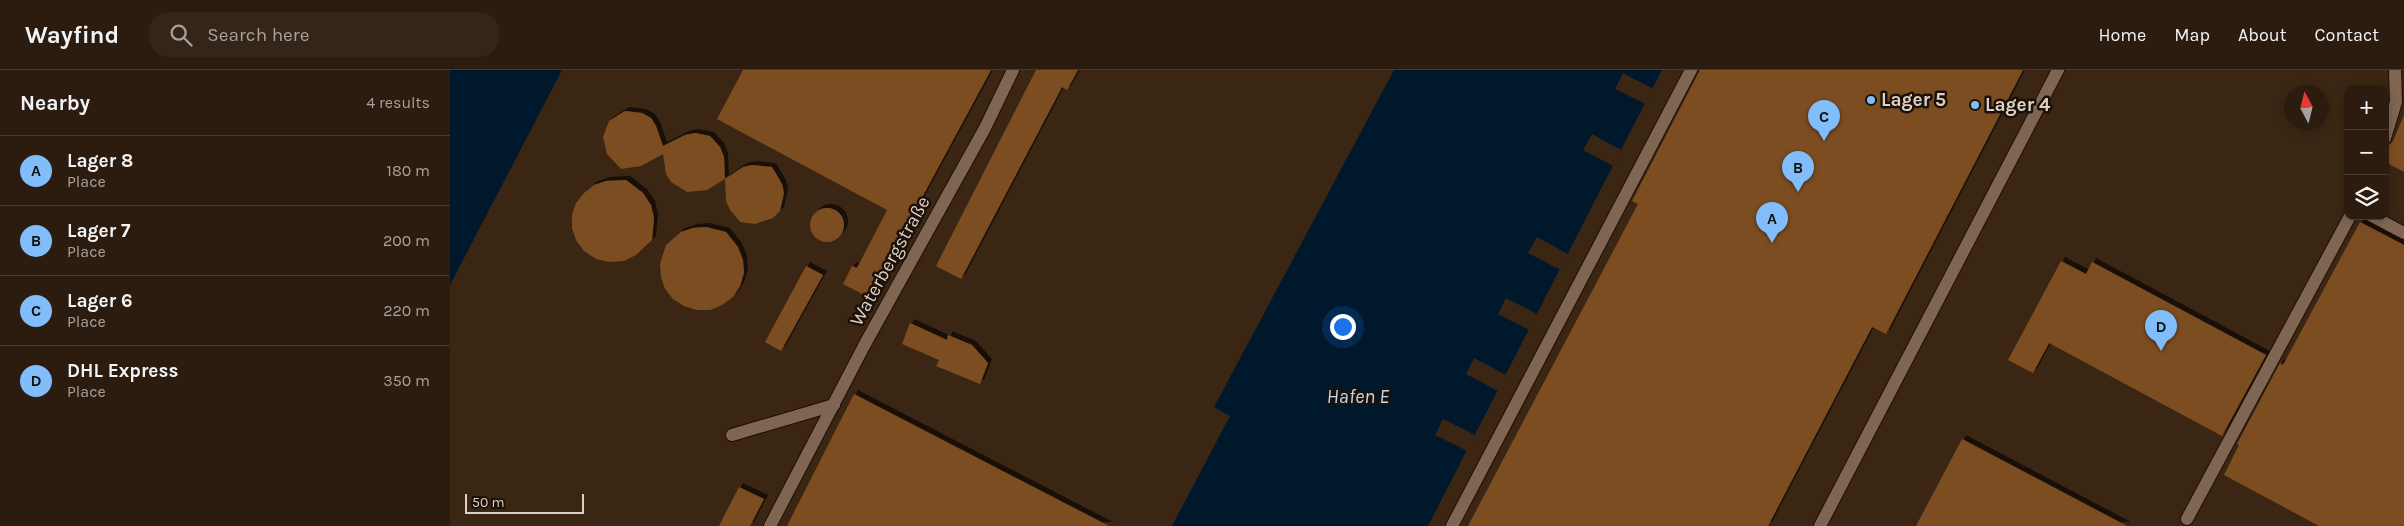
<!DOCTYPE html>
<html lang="en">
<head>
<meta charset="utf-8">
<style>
	body { margin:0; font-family:Karla,sans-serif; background:#342518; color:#f1f3f6 }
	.controls { position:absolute; right:15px; top:15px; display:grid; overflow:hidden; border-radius:10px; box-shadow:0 2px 8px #0003 }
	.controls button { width:45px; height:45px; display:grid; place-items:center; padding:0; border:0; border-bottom:1px solid #483a2f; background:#2c1c0f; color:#f1f3f6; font:25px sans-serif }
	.compass { position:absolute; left:1834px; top:15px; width:45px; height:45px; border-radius:50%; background:#2c1c0f; box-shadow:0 2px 8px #0003; rotate:353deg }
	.scale { position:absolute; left:15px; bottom:12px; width:119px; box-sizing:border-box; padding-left:5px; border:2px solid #ded0c5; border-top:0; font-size:14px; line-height:18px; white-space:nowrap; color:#ded0c5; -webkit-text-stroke:4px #1b1109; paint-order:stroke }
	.you { position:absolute; left:892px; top:256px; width:18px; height:18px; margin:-12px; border:4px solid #fff; border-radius:50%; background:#1a73e8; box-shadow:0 0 0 8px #1a73e833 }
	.badge { display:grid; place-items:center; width:32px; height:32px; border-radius:50%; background:#81bdfa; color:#111; font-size:16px; font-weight:700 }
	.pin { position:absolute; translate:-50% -41px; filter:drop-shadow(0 1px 2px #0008) }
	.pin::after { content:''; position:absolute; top:26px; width:18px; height:15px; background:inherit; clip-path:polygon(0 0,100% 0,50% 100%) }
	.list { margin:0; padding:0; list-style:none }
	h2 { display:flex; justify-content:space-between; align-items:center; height:65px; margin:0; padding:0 20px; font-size:21px }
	h2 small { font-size:16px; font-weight:400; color:#a6a19e }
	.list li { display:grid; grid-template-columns:32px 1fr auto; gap:15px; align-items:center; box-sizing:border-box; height:70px; padding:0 20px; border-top:1px solid #483a2f }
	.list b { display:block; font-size:19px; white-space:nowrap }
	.list p { margin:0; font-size:16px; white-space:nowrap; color:#a6a19e }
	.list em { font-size:16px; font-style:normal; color:#a6a19e }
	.icon { flex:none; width:28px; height:28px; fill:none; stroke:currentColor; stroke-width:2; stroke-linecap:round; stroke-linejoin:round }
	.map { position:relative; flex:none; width:1954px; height:456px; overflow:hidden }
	header { display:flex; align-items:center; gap:30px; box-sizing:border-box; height:70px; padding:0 25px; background:#2c1c0f; border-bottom:1px solid #483a2f }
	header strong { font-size:24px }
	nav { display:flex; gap:28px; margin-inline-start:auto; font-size:18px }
	.search { width:350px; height:45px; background:#342518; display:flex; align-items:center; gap:12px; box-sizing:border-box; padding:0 18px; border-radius:20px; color:#a6a19e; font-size:19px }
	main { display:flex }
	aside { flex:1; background:#2c1c0f }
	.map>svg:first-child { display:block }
	.water { fill:#00182c }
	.pier { fill:#3b2614 }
	.building { fill:#7d4d20; filter:url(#shadow) }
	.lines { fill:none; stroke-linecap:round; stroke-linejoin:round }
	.minor-casing { stroke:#210e00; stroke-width:14 }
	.minor { stroke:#7f6652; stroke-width:12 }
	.poi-dot { fill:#81bdfa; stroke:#1b1109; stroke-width:2 }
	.labels { text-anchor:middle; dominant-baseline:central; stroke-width:5; stroke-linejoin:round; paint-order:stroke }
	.poi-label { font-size:19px; font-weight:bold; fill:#ded0c5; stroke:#1b1109; text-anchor:start }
	.street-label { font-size:19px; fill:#ded0c5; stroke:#1b1109 }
	.water-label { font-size:20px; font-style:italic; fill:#bddaf3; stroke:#1b1109 }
</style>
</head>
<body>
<header>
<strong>Wayfind</strong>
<div class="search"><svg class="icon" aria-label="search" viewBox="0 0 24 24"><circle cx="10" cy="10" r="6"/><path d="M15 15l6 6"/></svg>Search here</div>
<nav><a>Home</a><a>Map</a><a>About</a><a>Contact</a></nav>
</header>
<main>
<aside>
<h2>Nearby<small>4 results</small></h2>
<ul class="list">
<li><span class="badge">A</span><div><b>Lager 8</b><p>Place</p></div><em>180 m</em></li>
<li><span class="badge">B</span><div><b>Lager 7</b><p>Place</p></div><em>200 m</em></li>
<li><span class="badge">C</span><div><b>Lager 6</b><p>Place</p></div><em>220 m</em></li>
<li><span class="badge">D</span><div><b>DHL Express</b><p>Place</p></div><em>350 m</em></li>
</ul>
</aside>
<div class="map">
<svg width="1954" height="456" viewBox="0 0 1954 456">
	<defs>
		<filter id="shadow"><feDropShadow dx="4" dy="-4" stdDeviation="0" flood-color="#0009"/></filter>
	</defs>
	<rect width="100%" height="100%" fill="#3b2614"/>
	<g class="water">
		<polygon points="0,0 112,0 0,215"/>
		<polygon points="944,0 1212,0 978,456 722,456 780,346 764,337"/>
	</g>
	<g class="pier">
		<polygon points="1173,3 1205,20 1197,35 1165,19"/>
		<polygon points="1142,64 1173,81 1165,97 1133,80"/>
		<polygon points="1087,167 1120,185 1112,201 1078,183"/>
		<polygon points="1056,228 1089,245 1081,261 1048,244"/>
		<polygon points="1024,288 1058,306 1050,322 1016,304"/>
		<polygon points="993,349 1027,366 1019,382 985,365"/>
	</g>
	<g class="building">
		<polygon points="293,0 541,0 449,170 451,171 420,228 393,214 402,196 407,198 437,140 267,49"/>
		<polygon points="586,0 628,0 617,20 612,17 511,209 486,196"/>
		<polygon points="1250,0 1573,0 1436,264 1422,257 1318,456 1018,456 1188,134 1182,131"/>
		<polygon points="175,41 192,43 201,48 206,56 213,76 235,65 245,63 260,66 270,77 274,87 275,109 257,120 237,122 221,112 216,104 213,84 191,96 171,99 157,84 153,67 159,51"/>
		<polygon points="1954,45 1954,102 1935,92 1935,80 1943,71"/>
		<polygon points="302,95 322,97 332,114 334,123 330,141 323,148 305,154 290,152 280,140 276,131 275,109 293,97"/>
		<polygon points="176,110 193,123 201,135 204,148 202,170 186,185 174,191 159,192 146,189 134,181 126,170 122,158 122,145 126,133 134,123 144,115 156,111"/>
		<circle cx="377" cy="155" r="17"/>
		<polygon points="1910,152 1954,175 1954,456 1869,456 1774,405 1789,375 1787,374 1830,293 1833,295"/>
		<polygon points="256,157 276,162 288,177 293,190 294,203 290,216 283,227 272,235 260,240 247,240 234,236 223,229 215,219 211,207 210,194 216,175 231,162 243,158"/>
		<polygon points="1611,191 1636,204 1642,192 1816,285 1772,366 1599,273 1583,303 1558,290"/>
		<polygon points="356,196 373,205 331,281 315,272"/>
		<polygon points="460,253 497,270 498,265 522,275 538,293 530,314 486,296 489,290 452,274"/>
		<polygon points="404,324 659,456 337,456"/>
		<polygon points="1512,369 1677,456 1466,456"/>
		<polygon points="289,417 314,429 300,456 269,456"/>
	</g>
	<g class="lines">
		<defs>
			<g id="minor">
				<polyline points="1935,68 1946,32 1945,0"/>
				<polyline points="1922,146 1954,163"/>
				<polyline points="282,365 384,335"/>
				<polyline points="1737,449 1900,146"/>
				<polyline points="320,456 415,274 535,58 563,0"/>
				<polyline points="1002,456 1241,0"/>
				<polyline points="1370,456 1608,0"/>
			</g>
		</defs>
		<use href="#minor" class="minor-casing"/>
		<use href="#minor" class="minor"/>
	</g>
	<g class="poi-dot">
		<circle cx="1421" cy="30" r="5"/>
		<circle cx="1525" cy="35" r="5"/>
	</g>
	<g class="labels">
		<g class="poi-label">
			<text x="1431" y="30">Lager 5</text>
			<text x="1535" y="35">Lager 4</text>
		</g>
		<g class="street-label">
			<text transform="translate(440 191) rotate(-61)">Waterbergstraße</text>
		</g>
		<g class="water-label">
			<text x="908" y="326">Hafen E</text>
		</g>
	</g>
</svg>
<div class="controls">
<button>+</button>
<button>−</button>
<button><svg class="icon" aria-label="layers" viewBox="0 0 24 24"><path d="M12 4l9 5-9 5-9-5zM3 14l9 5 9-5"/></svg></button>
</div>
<svg class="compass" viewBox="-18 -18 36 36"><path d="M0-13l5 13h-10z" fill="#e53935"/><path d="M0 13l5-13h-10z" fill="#a6a19e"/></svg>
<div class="scale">50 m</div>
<div class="you"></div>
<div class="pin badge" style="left:1322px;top:173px">A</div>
<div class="pin badge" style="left:1348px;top:122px">B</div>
<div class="pin badge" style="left:1374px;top:71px">C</div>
<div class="pin badge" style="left:1711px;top:281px">D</div>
</div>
</main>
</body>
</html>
